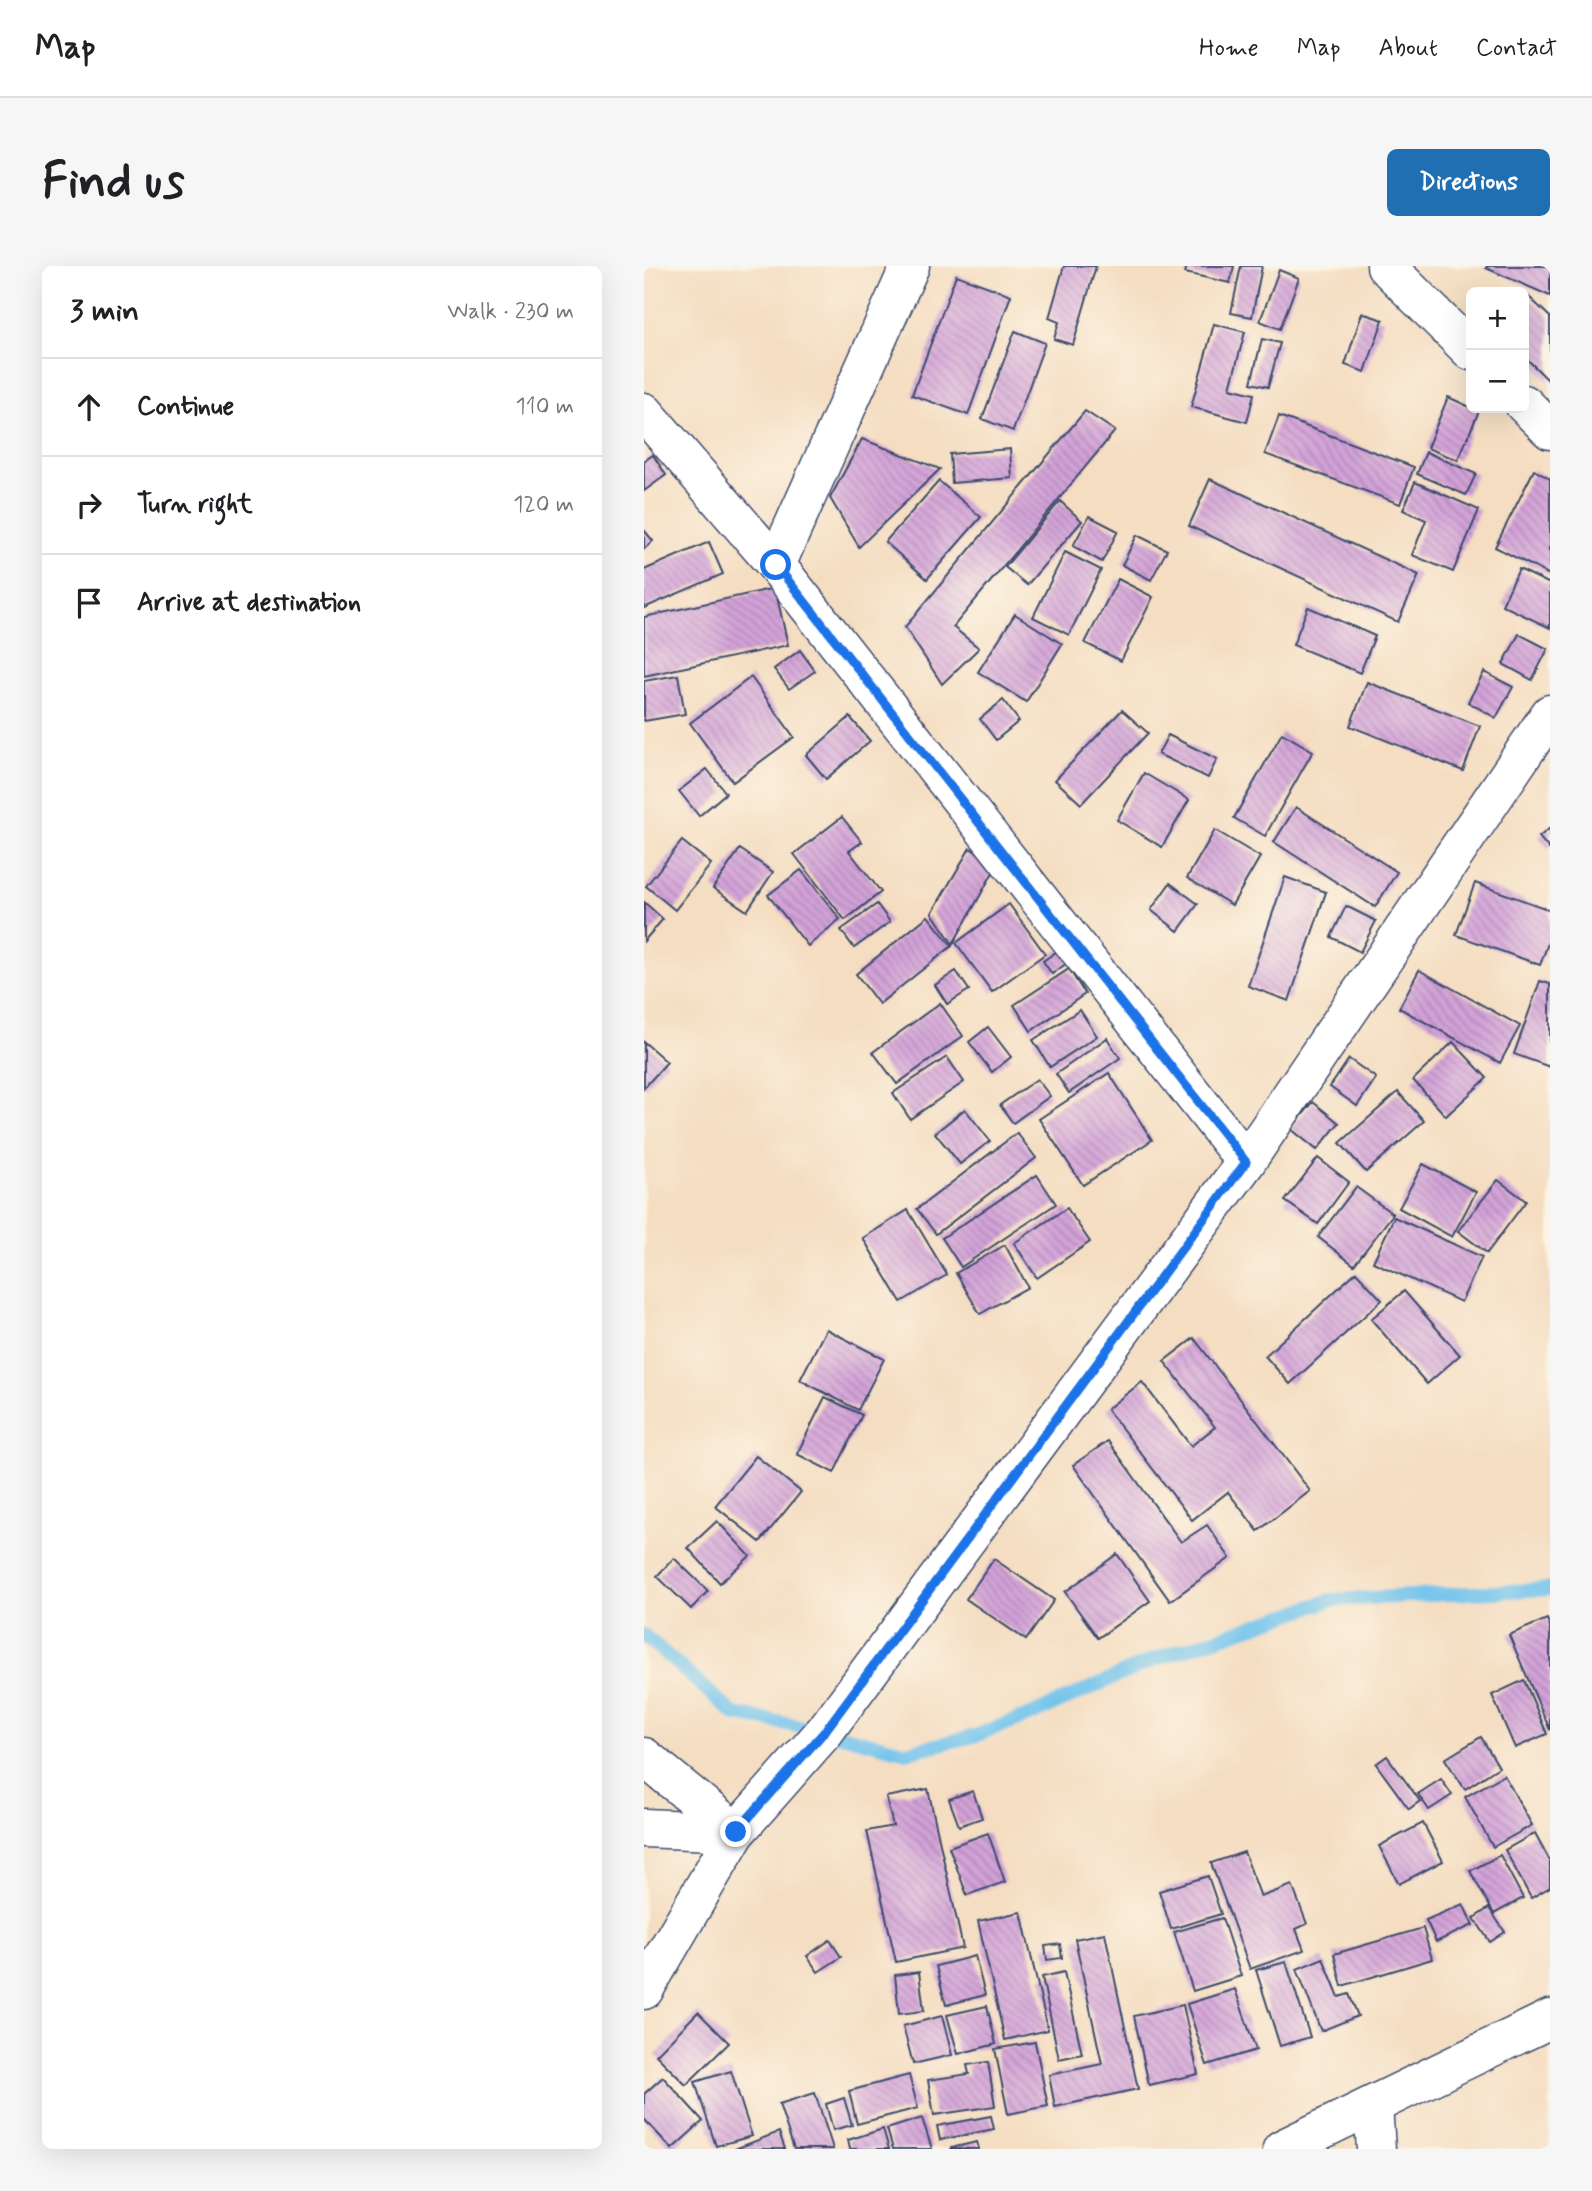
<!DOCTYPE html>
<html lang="en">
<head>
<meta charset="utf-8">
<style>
	body { margin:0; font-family:Mynerve,sans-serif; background:#f6f6f6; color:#202124 }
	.controls { position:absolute; right:21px; top:21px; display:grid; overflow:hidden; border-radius:10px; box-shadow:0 7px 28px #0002 }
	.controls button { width:63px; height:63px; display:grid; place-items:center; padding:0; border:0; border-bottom:2px solid #e0e0e0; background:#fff; color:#202124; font:35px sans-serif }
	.stop { position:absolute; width:21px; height:21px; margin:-16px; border:5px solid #1a73e8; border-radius:50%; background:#fff }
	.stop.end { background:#1a73e8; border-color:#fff; box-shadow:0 2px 7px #0008 }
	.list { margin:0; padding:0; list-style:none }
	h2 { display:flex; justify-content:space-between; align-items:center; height:91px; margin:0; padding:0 28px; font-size:30px }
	h2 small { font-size:23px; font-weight:400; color:#757577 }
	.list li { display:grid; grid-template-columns:46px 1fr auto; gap:21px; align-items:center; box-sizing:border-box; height:98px; padding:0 28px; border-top:2px solid #e0e0e0 }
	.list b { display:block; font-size:26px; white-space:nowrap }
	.list em { font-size:23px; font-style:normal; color:#757577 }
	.icon { flex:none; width:38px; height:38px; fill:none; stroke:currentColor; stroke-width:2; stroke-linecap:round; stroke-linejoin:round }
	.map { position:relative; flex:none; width:906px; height:1883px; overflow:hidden; border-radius:10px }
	header { display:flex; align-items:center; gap:42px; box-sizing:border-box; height:98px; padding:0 35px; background:#fff; border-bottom:2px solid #e0e0e0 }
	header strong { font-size:33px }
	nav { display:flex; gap:38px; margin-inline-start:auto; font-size:24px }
	.intro { display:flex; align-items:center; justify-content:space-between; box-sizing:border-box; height:168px; padding:0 42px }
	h1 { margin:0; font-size:49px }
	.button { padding:18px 32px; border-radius:10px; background:#1f6fb2; color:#fff; font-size:24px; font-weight:700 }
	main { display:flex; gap:42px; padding:0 42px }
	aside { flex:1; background:#fff; border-radius:10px; box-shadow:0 7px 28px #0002 }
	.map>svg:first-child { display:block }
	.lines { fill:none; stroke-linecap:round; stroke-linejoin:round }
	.stream { stroke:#70c2ec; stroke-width:14 }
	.building { fill:url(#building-back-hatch) }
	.minor-casing { stroke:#3c496d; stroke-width:41 }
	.trunk-casing { stroke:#3c496d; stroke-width:41 }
	.minor { stroke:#fff; stroke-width:38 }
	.trunk { stroke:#fff; stroke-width:38 }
	.route { stroke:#1a73e8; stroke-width:9 }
</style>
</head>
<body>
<header>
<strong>Map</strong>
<nav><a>Home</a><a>Map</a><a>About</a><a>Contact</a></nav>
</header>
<div class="intro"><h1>Find us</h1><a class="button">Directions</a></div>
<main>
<aside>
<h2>3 min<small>Walk · 230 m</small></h2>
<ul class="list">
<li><svg class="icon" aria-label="ahead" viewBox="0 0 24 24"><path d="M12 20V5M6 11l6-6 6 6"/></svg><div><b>Continue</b></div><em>110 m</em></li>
<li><svg class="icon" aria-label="right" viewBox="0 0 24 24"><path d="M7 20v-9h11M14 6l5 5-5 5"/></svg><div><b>Turn right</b></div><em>120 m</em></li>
<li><svg class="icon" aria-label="arrive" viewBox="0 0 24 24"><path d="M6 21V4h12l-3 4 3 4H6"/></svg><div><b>Arrive at destination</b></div></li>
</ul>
</aside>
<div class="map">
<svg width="906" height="1883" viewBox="0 0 906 1883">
	<defs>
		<pattern id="building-back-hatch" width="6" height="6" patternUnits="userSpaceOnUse" patternTransform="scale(1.75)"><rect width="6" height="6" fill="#d3a2d8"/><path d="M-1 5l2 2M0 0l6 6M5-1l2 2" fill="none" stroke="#aa84b2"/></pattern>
	</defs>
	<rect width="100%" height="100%" fill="#fcf5e5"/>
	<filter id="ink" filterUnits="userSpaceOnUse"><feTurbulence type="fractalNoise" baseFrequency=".0143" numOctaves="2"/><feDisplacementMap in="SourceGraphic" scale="14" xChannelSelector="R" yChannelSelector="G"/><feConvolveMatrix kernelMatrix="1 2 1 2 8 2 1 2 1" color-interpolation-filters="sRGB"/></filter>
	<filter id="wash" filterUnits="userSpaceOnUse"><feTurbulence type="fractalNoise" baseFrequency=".00686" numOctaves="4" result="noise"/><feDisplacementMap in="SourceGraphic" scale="28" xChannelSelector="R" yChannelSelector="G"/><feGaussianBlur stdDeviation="1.57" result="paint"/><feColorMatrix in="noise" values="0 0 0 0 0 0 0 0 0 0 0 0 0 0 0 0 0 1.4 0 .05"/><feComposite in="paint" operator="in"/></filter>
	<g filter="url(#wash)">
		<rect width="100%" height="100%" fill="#f4ddc1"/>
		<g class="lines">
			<polyline class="stream" points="0,1369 90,1448 181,1465 263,1486 330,1470 389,1448 509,1394 687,1334 906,1323"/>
		</g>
		<g id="blocks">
			<g class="building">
				<polygon points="420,0 452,0 429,79 410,73 415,56 405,52"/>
				<polygon points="543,0 590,0 586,17 541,7"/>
				<polygon points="597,0 618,0 608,51 587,47"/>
				<polygon points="843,0 906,0 906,30 842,2"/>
				<polygon points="635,4 655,12 636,63 616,55"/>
				<polygon points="312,9 367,29 324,149 268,129"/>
				<polygon points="883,29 906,51 906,116 880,90 880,32"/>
				<polygon points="718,47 739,54 721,106 701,99"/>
				<polygon points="570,58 601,66 586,122 610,128 603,156 547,141"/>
				<polygon points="371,65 401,77 369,165 338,153"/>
				<polygon points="618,73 636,77 624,121 607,117"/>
				<polygon points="804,131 835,145 814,194 783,182"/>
				<polygon points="441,145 471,165 309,361 335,382 298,418 261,361"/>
				<polygon points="635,150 770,201 756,238 621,188"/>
				<polygon points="218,173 296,203 215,281 186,232"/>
				<polygon points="366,183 368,212 308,217 306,188"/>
				<polygon points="782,186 832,208 822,229 773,208"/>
				<polygon points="9,189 22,209 0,225 0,195"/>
				<polygon points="890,204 906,213 906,309 851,281"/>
				<polygon points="566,213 775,309 754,356 545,260"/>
				<polygon points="295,215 337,251 283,313 241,276"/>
				<polygon points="771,216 835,244 809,306 768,289 782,254 759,244"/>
				<polygon points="416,235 438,255 383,319 361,301"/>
				<polygon points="445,250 474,265 458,296 429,280"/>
				<polygon points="0,264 9,275 0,283"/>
				<polygon points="493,269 523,284 507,314 478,299"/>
				<polygon points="65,276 79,308 0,342 0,304"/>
				<polygon points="421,286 457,304 425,369 389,351"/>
				<polygon points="875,303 906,318 906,362 858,339"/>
				<polygon points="474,313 509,331 477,395 441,377"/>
				<polygon points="131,322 144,379 0,410 0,351"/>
				<polygon points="664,341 731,370 716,407 649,379"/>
				<polygon points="371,348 418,378 382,436 334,406"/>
				<polygon points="875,368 904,383 888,414 859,398"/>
				<polygon points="156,384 171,405 145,423 130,403"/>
				<polygon points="840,406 869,421 852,452 824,436"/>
				<polygon points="34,409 41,448 0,455 0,415"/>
				<polygon points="107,411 150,471 89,516 46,457"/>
				<polygon points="723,416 836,460 819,505 706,460"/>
				<polygon points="359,434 375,455 352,474 336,453"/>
				<polygon points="478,444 504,467 437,538 411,514"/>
				<polygon points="206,451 226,475 182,513 162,489"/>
				<polygon points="638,467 669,485 621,570 590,552"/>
				<polygon points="524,469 573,493 564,512 514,488"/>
				<polygon points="63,503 82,527 55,550 35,525"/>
				<polygon points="500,507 545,534 518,581 473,554"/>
				<polygon points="652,541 753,606 731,641 630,576"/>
				<polygon points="198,551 218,576 205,585 237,626 201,654 150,588"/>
				<polygon points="906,562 906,584 895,571"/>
				<polygon points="571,564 616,591 588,639 543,612"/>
				<polygon points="38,575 67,598 31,644 2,620"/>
				<polygon points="326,582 353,599 309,678 288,647"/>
				<polygon points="96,583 129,606 103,645 69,622"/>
				<polygon points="157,604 196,653 164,680 124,629"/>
				<polygon points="641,611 682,626 645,735 604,720"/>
				<polygon points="526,617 554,638 534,665 507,644"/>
				<polygon points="831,617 906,644 906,672 896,699 812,669"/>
				<polygon points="0,636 19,653 0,675"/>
				<polygon points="233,638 246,656 210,682 197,664"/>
				<polygon points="365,638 401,688 348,726 312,677"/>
				<polygon points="702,640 732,655 716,686 687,671"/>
				<polygon points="284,650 308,680 235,738 212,708"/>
				<polygon points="422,679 431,691 408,708 399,695"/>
				<polygon points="425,703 441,728 387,765 370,739"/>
				<polygon points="775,704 876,760 856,797 755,742"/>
				<polygon points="312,705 325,724 303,738 291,719"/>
				<polygon points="896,715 906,718 906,801 870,788"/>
				<polygon points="296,737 319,770 253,818 229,786"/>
				<polygon points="436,744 453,770 406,801 389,774"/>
				<polygon points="344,761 367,791 348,806 325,776"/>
				<polygon points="463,772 476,792 425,827 412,808"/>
				<polygon points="0,776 23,796 0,822"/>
				<polygon points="809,776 843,812 802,850 769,814"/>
				<polygon points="303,791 320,816 266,853 249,827"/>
				<polygon points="705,793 732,812 713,840 686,821"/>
				<polygon points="465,807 508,874 439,919 395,853"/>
				<polygon points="393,813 406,830 369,857 356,839"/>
				<polygon points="754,826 780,855 722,906 696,877"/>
				<polygon points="669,836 695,857 673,884 647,863"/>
				<polygon points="321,843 346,875 316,898 291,867"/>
				<polygon points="373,867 392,892 292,968 273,943"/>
				<polygon points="674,892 705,916 674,958 641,935"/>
				<polygon points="779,898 832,926 808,971 755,942"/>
				<polygon points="393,909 412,938 317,1001 298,972"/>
				<polygon points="854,914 882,935 843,987 814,965"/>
				<polygon points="712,921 749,948 710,999 674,971"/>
				<polygon points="423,942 446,976 393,1012 370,977"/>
				<polygon points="264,944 303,1009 257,1036 219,972"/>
				<polygon points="750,951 838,991 817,1036 729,996"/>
				<polygon points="361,979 384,1021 336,1048 312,1007"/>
				<polygon points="712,1006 738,1034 646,1118 621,1090"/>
				<polygon points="760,1025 816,1089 783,1118 727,1053"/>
				<polygon points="182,1063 240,1093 214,1144 156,1114"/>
				<polygon points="550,1072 666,1225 614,1265 584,1226 548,1254 463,1143 498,1116 547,1180 571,1161 520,1095"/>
				<polygon points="181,1131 218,1149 190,1207 153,1188"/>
				<polygon points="464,1175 537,1276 563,1259 586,1292 526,1335 429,1199"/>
				<polygon points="112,1190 157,1226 116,1276 71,1240"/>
				<polygon points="73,1255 106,1290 76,1317 44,1282"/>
				<polygon points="473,1288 506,1335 454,1372 421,1326"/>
				<polygon points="30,1292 64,1325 47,1343 13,1310"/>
				<polygon points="350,1293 410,1334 382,1374 322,1333"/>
				<polygon points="903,1353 906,1360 906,1464 865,1369"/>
				<polygon points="880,1414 903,1468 871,1482 848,1429"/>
				<polygon points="837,1471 855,1501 821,1523 801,1493"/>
				<polygon points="743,1490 776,1535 765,1543 732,1498"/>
				<polygon points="860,1509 888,1559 849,1581 821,1531"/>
				<polygon points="797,1513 808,1529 785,1544 774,1528"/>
				<polygon points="284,1523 319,1682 252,1696 223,1565 249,1560 242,1531"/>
				<polygon points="329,1525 338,1552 315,1560 305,1533"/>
				<polygon points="779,1557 799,1595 755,1618 735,1580"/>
				<polygon points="344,1567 361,1616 323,1629 305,1581"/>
				<polygon points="891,1567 906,1595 906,1621 887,1632 861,1584"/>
				<polygon points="600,1586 617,1631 648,1619 663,1658 652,1663 660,1684 606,1703 567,1597"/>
				<polygon points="856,1589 879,1632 850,1648 826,1605"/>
				<polygon points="564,1610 577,1648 527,1663 515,1625"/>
				<polygon points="819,1638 829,1659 792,1676 782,1654"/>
				<polygon points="845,1642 861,1666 846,1676 830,1652"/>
				<polygon points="377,1646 404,1764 361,1774 334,1655"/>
				<polygon points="578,1652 597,1710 549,1725 530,1666"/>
				<polygon points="779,1662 788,1693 698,1720 690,1688"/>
				<polygon points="461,1667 494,1823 411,1841 405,1809 458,1798 431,1673"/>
				<polygon points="186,1674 197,1691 174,1706 163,1690"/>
				<polygon points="416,1678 418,1692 403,1694 401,1680"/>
				<polygon points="331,1690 341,1729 302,1739 292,1700"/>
				<polygon points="679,1692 695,1731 705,1728 714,1750 677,1765 653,1703"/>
				<polygon points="642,1696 666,1771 636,1780 612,1704"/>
				<polygon points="275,1706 280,1745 255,1748 251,1709"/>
				<polygon points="420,1706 438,1788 415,1793 398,1711"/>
				<polygon points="591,1723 612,1784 563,1799 543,1738"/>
				<polygon points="539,1739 554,1808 505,1819 490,1750"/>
				<polygon points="343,1740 352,1778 314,1788 303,1749"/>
				<polygon points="54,1746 85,1777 42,1819 12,1789"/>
				<polygon points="298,1750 308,1789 269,1798 259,1760"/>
				<polygon points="391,1776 404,1840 364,1848 351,1783"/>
				<polygon points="344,1796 351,1840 290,1849 284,1814 325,1808 323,1799"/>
				<polygon points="87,1805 108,1870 72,1880 51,1816"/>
				<polygon points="265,1809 274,1842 213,1858 205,1825"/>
				<polygon points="19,1811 59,1855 28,1883 0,1853 0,1828"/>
				<polygon points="171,1827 189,1883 150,1883 135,1838"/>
				<polygon points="200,1832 208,1859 189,1864 182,1838"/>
				<polygon points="347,1850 350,1863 296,1874 293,1860"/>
				<polygon points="278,1852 288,1883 249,1883 243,1863"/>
				<polygon points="239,1863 245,1883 206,1883 204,1874"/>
				<polygon points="135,1866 141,1883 91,1883"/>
				<polygon points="333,1876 335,1883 307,1883 307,1882"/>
			</g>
		</g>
	</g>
	<g filter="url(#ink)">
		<use href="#blocks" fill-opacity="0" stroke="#3c496d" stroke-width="2"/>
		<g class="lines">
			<defs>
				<g id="minor">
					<polyline points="742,0 827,85"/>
					<polyline points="880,138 906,164"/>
					<polyline points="0,146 132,299 602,896"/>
					<polyline points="132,299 266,0"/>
					<polyline points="0,1491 92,1566 0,1562"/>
					<polyline points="0,1724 92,1566 181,1465 602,896 906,448"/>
					<polyline points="729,1840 732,1883"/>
				</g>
				<polyline id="trunk" points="638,1883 906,1753"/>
			</defs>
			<use href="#minor" class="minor-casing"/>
			<use href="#trunk" class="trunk-casing"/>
			<use href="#minor" class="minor"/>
			<use href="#trunk" class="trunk"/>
		</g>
	</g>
	<g class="lines" filter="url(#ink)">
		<polyline class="route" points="92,1566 181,1465 602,896 132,299"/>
	</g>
</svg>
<div class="controls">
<button>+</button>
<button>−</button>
</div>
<div class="stop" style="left:132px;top:299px"></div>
<div class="stop end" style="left:92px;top:1566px"></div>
</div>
</main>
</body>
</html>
